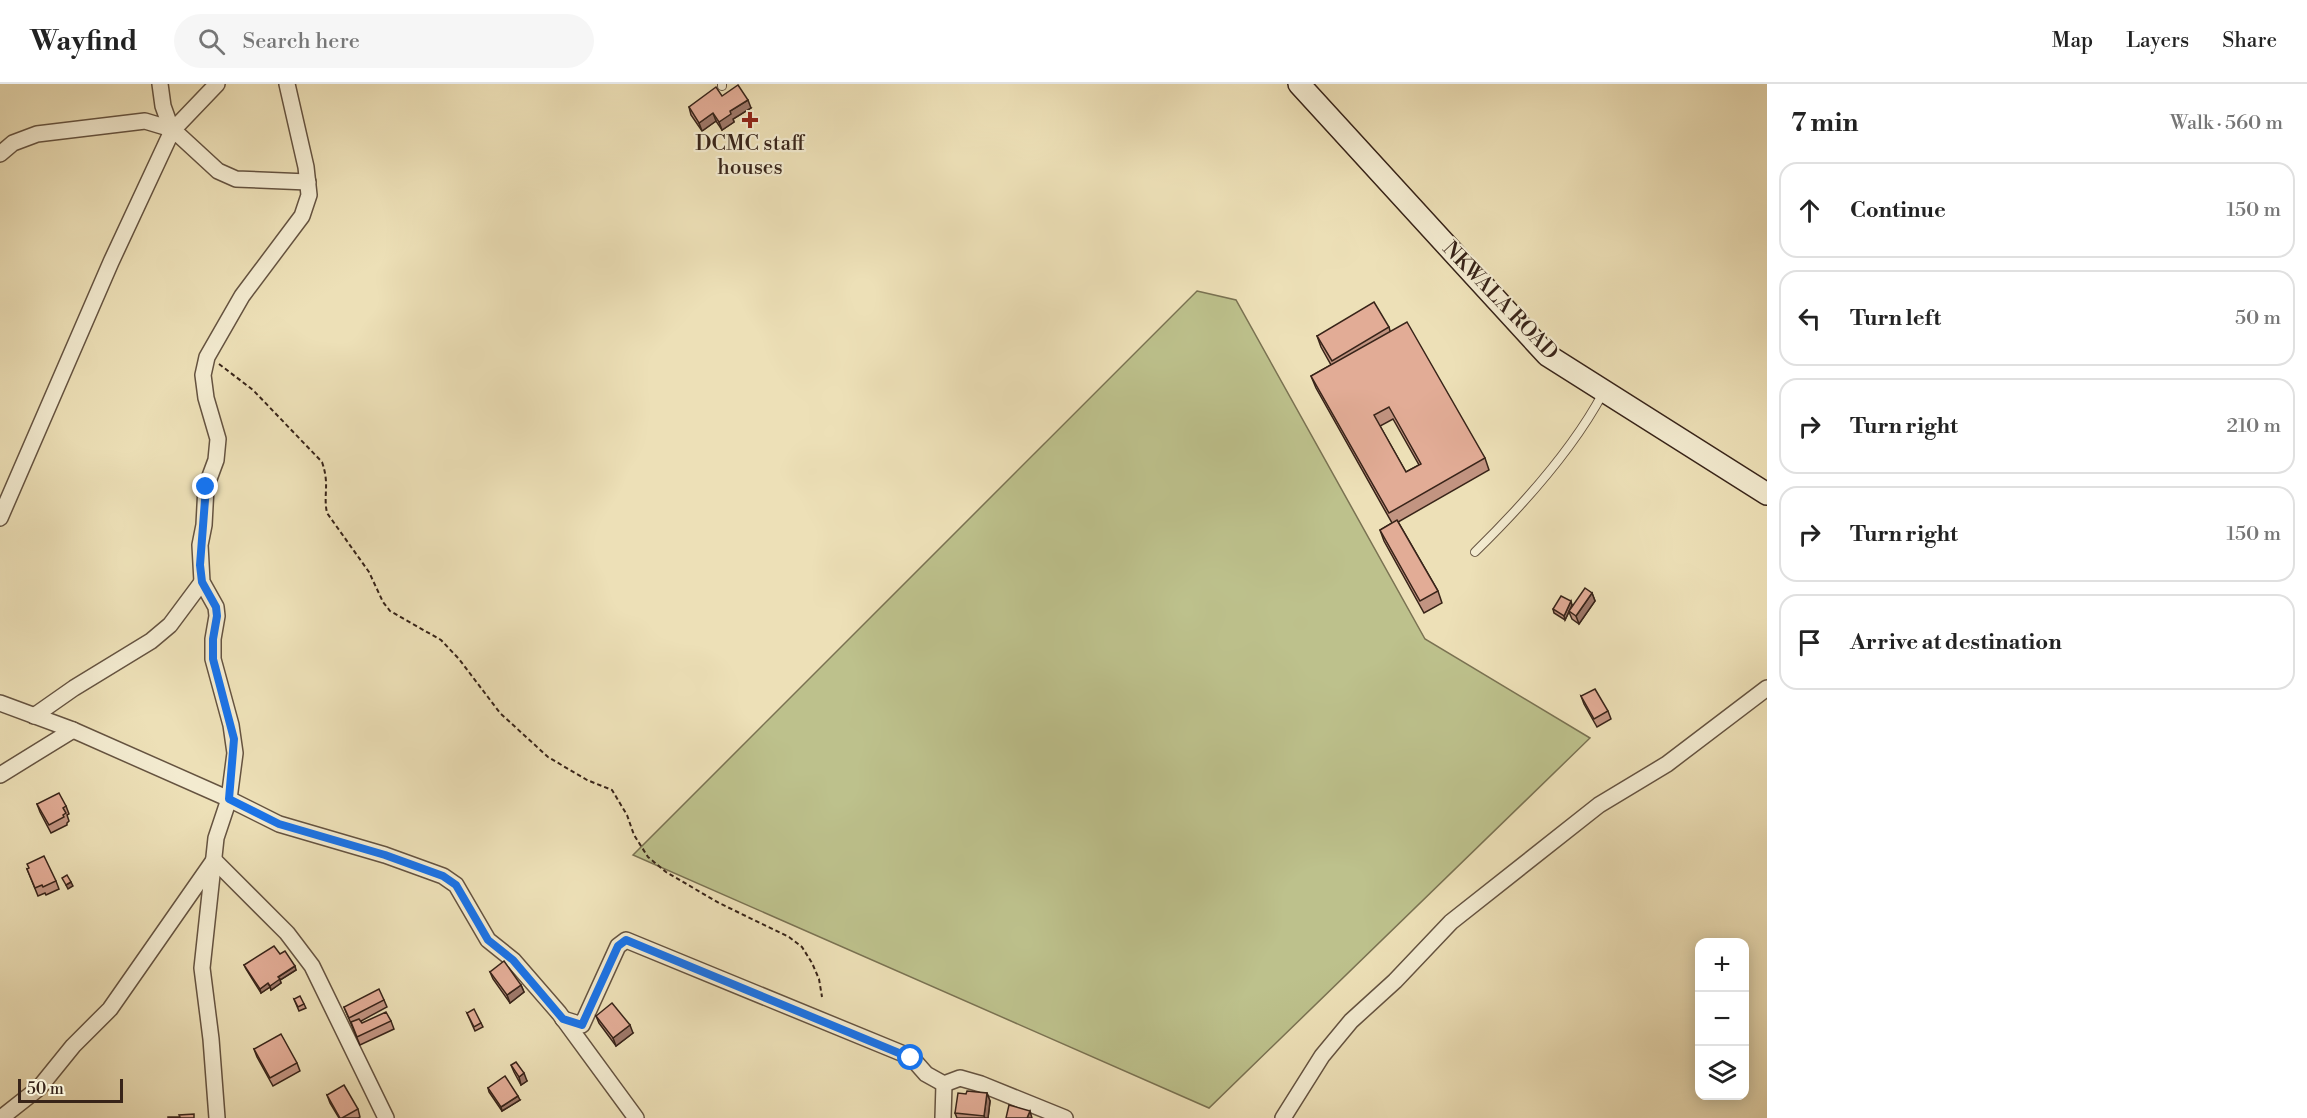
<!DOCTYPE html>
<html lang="en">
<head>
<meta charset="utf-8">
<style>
	body { margin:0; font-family:"Libre Bodoni",serif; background:#f6f6f6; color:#222 }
	.controls { position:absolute; right:18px; bottom:18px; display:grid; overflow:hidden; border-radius:12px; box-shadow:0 3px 15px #0003 }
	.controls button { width:54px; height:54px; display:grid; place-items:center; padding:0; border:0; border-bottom:2px solid #e0e0e0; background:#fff; color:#222; font:30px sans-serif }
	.scale { position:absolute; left:18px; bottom:15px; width:105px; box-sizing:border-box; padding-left:6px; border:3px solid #382419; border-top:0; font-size:16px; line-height:21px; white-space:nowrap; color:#382419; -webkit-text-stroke:4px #f3ebd0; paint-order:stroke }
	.stop { position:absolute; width:18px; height:18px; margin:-14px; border:4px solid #1a73e8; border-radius:50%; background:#fff }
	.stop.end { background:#1a73e8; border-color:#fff; box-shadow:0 2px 6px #0008 }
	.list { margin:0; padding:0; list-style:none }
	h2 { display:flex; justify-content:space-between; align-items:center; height:78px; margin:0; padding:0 24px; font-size:26px }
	h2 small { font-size:20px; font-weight:400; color:#767676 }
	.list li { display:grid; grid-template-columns:39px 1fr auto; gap:18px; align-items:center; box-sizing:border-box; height:96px; margin:0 12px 12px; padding:0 12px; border:2px solid #e0e0e0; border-radius:18px }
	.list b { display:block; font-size:22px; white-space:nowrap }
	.list em { font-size:20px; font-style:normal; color:#767676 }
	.icon { flex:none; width:33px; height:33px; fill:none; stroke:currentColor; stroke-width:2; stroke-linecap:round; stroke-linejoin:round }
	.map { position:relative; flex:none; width:1767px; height:1034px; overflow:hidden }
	header { display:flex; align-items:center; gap:36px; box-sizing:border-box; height:84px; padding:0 30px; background:#fff; border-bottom:2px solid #e0e0e0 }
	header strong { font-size:28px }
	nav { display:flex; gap:33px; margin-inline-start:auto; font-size:21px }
	.search { width:420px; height:54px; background:#f6f6f6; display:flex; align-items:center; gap:15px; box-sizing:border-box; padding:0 21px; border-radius:33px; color:#767676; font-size:22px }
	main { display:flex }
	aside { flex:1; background:#fff }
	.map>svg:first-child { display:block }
	.green { fill:#bdc18c; stroke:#7a7252; stroke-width:1.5 }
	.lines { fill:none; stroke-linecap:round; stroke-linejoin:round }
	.lane-casing { stroke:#655340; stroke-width:10 }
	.street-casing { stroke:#655340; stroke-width:18 }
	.secondary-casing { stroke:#382419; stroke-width:24 }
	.path { stroke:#382419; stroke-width:2; stroke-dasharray:4.5 3; stroke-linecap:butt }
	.lane { stroke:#f3ebd0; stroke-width:8 }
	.street { stroke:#f3ebd0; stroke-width:15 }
	.secondary { stroke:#f3ebd0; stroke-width:21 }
	.wall { fill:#c29481; stroke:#382419; stroke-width:1.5; fill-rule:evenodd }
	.shaded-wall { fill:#9e7869; stroke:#382419; stroke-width:1.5 }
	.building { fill:#e2ac96; stroke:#382419; stroke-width:1.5; fill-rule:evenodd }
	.route { stroke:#1a73e8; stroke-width:8 }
	.poi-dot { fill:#8f2418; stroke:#f3ebd0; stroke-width:2 }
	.labels { text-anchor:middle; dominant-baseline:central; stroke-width:4.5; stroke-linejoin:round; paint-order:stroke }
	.poi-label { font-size:21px; fill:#382419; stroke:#f3ebd0 }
	.street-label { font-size:21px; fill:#382419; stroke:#f3ebd0 }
</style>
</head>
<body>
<header>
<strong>Wayfind</strong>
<div class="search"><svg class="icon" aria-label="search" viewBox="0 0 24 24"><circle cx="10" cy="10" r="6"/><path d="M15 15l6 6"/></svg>Search here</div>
<nav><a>Map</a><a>Layers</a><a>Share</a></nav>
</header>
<main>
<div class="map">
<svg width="1767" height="1034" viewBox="0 0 1767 1034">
	<rect width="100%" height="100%" fill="#ede0b7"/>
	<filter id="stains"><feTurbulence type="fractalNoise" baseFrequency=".00333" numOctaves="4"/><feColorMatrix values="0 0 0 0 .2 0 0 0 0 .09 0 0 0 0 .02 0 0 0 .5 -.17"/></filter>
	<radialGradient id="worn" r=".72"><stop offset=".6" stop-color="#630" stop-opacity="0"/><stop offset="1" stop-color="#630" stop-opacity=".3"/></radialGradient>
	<polygon class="green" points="1197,207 1236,216 1425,555 1590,654 1209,1024 633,771"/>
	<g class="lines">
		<defs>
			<g id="lane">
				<polyline points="722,0 722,2"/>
				<path d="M1475,468C1522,422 1572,367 1603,309"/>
			</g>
			<g id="street">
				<polyline points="160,0 163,22 172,47"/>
				<polyline points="0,70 13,59 37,50 145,37 165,43 180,52 218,87 236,95 308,98"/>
				<polyline points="0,434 111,178 172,47 217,0"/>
				<polyline points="0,619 73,646 229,715 279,740 385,771 443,792 456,801 488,856 513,876 559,929 636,1034"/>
				<polyline points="34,632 74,604 151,557 170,541 202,498"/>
				<polyline points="0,691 73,646"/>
				<polyline points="563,935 582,941 618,862 626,856 911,973 926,990 944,1000"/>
				<polyline points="944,1000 960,994 981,1000 1065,1034"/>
				<polyline points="1,1034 39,1004 73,962 110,925 214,776 287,849 312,882 386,1034"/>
				<polyline points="217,1034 211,955 202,884 216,754 229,715 235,669 231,641 213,575 213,555 217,532 216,523 202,498 200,461 204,441 206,403 216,376 218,355 206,314 203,291 207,273 242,212 302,132 309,111 306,83 287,0"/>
				<polyline points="943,1034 944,1000"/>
				<polyline points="1283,1034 1322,972 1351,937 1395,897 1451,838 1599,721 1667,680 1767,604"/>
			</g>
			<polyline id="secondary" points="1299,0 1547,271 1767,410"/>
		</defs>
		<use href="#lane" class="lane-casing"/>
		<use href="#street" class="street-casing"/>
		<use href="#secondary" class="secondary-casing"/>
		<path class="path" d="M219,280L253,306L322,378C330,401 323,410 327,429L369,488L383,518L390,527L441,556L459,575L500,629L548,673L587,696L612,706L627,731L634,751L648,773L666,788L719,819L789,853L802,863L812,879L819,895L822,913"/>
		<use href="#lane" class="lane"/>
		<use href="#street" class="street"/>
		<use href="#secondary" class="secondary"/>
	</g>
	<g class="wall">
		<polygon points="722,12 751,24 733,35 734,38 722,46 716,37 702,47 691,31 689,23"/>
		<path d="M1389,243L1390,247L1485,374L1489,386L1398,438L1438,507L1442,519L1424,529L1384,457L1380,446L1392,439L1316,304L1311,292L1331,281L1321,263L1317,252ZM1393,335L1419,381L1406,388L1380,342Z"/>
		<polygon points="1592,509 1595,517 1579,540 1572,535 1569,528 1565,536 1554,529 1553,525 1572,521 1570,525"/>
		<polygon points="1581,612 1608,627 1611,635 1597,643 1584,620"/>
		<polygon points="37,720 66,722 69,730 67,731 69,737 67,739 67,741 51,749 40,728"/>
		<polygon points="27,785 56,797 59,805 46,811 45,809 38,812"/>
		<polygon points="280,870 296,886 280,896 281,899 271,906 270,903 261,909 246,885 244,881"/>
		<polygon points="490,888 521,901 524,908 510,919 493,895"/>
		<polygon points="294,915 304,920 306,924 299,927"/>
		<polygon points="384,916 387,923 361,937 362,939 391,937 394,945 360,961 344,923"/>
		<polygon points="467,929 481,939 483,943 475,947"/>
		<polygon points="596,932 633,949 616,962 599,939"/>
		<polygon points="254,965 297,979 300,987 273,1002 257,973"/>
		<polygon points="511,981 527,997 521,1001 514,988"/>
		<polygon points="488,1004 520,1016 502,1027 489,1008"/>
		<polygon points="987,1009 990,1017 988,1034 957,1034 955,1029 966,1010"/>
		<polygon points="327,1011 358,1025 360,1033 358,1034 339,1034 330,1019"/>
	</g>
	<g class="shaded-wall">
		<polygon points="748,16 751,24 733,35 734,38 722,46 719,38 730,27"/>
		<polygon points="713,29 716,37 702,47 699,39"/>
		<polygon points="1592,509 1595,517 1579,540 1576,532"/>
		<polygon points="1571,517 1572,521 1565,536 1564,532"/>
		<polygon points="71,798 73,802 68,805 66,801"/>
		<polygon points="295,882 296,886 280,896 281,899 271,906 270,902 278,893"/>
		<polygon points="268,899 270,903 261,909 260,905"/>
		<polygon points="521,901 524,908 510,919 507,911"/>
		<polygon points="630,941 633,949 616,962 613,954"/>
		<polygon points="524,989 527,997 521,1001 519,993"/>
		<polygon points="987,1009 990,1017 988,1034 985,1034 984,1032"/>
		<polygon points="518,1012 520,1016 502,1027 501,1023"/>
		<polygon points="1030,1027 1032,1034 1027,1034"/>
	</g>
	<g class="building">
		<polygon points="738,1 748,16 730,27 731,30 719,38 713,29 699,39 689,23 716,3 722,12"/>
		<polygon points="1374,218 1389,243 1332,277 1317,252"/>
		<path d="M1407,238L1485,374L1389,429L1311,292ZM1389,323L1421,380L1406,388L1374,331Z"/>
		<polygon points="1397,436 1438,507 1420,517 1380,446"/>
		<polygon points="1585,504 1592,509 1576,532 1569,527"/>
		<polygon points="1561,512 1571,517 1564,532 1553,525"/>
		<polygon points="1595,605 1608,627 1594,635 1581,612"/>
		<polygon points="59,709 66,722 63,724 66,729 63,731 64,733 49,741 37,720"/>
		<polygon points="44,772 56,797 43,803 42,801 35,804 27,785 29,784 27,780"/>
		<polygon points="67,791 71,798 66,801 62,794"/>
		<polygon points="274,862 280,870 285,867 295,882 278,893 280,895 270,902 268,899 260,905 244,881"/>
		<polygon points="504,877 521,901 507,911 490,888"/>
		<polygon points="379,905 384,916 349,934 344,923"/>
		<polygon points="300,912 304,920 298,923 294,915"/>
		<polygon points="612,919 630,941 613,954 596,932"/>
		<polygon points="474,925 481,939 474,943 467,929"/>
		<polygon points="386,928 391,937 357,953 351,938 359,935 362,939"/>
		<polygon points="281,950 297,979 270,994 254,965"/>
		<polygon points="516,978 524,989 519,993 511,981"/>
		<polygon points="505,992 518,1012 501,1023 488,1004"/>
		<polygon points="344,1001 358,1025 342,1034 340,1034 327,1011"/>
		<polygon points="967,1007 987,1009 984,1032 955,1029 958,1009 966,1010"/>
		<polygon points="1009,1021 1030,1027 1027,1034 1006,1034"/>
		<polygon points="194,1030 194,1034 168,1034 168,1033 180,1033 179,1031"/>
	</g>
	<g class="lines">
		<polyline class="route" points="206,403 200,481 202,498 216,523 217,532 213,555 213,575 234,655 229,715 279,740 385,771 443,792 456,801 488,856 513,876 563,935 582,941 618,862 626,856 911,974"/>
	</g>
	<path class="poi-dot" d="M747 27h6v6h6v6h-6v6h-6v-6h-6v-6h6z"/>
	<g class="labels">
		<g class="poi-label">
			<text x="750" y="60">DCMC staff<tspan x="750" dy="24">houses</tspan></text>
		</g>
		<g class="street-label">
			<text transform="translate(1500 217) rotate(46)">NKWALA ROAD</text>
		</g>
	</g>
	<rect width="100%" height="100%" filter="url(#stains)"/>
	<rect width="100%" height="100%" fill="url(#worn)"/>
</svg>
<div class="controls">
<button>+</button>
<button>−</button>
<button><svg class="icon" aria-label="layers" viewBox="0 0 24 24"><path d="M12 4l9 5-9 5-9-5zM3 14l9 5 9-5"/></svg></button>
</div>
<div class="scale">50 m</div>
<div class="stop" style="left:911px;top:974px"></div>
<div class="stop end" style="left:206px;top:403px"></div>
</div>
<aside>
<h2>7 min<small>Walk · 560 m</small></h2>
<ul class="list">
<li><svg class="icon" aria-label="ahead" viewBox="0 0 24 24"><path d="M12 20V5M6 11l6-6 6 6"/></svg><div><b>Continue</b></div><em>150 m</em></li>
<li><svg class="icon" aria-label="left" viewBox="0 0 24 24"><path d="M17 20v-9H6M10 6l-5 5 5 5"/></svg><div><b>Turn left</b></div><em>50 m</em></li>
<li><svg class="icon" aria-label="right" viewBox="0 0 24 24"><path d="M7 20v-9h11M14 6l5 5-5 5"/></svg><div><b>Turn right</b></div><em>210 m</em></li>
<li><svg class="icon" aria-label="right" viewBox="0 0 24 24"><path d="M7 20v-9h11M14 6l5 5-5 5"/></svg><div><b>Turn right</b></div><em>150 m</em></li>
<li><svg class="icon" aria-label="arrive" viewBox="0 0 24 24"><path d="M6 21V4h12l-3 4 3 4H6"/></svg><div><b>Arrive at destination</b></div></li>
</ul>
</aside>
</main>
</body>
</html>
